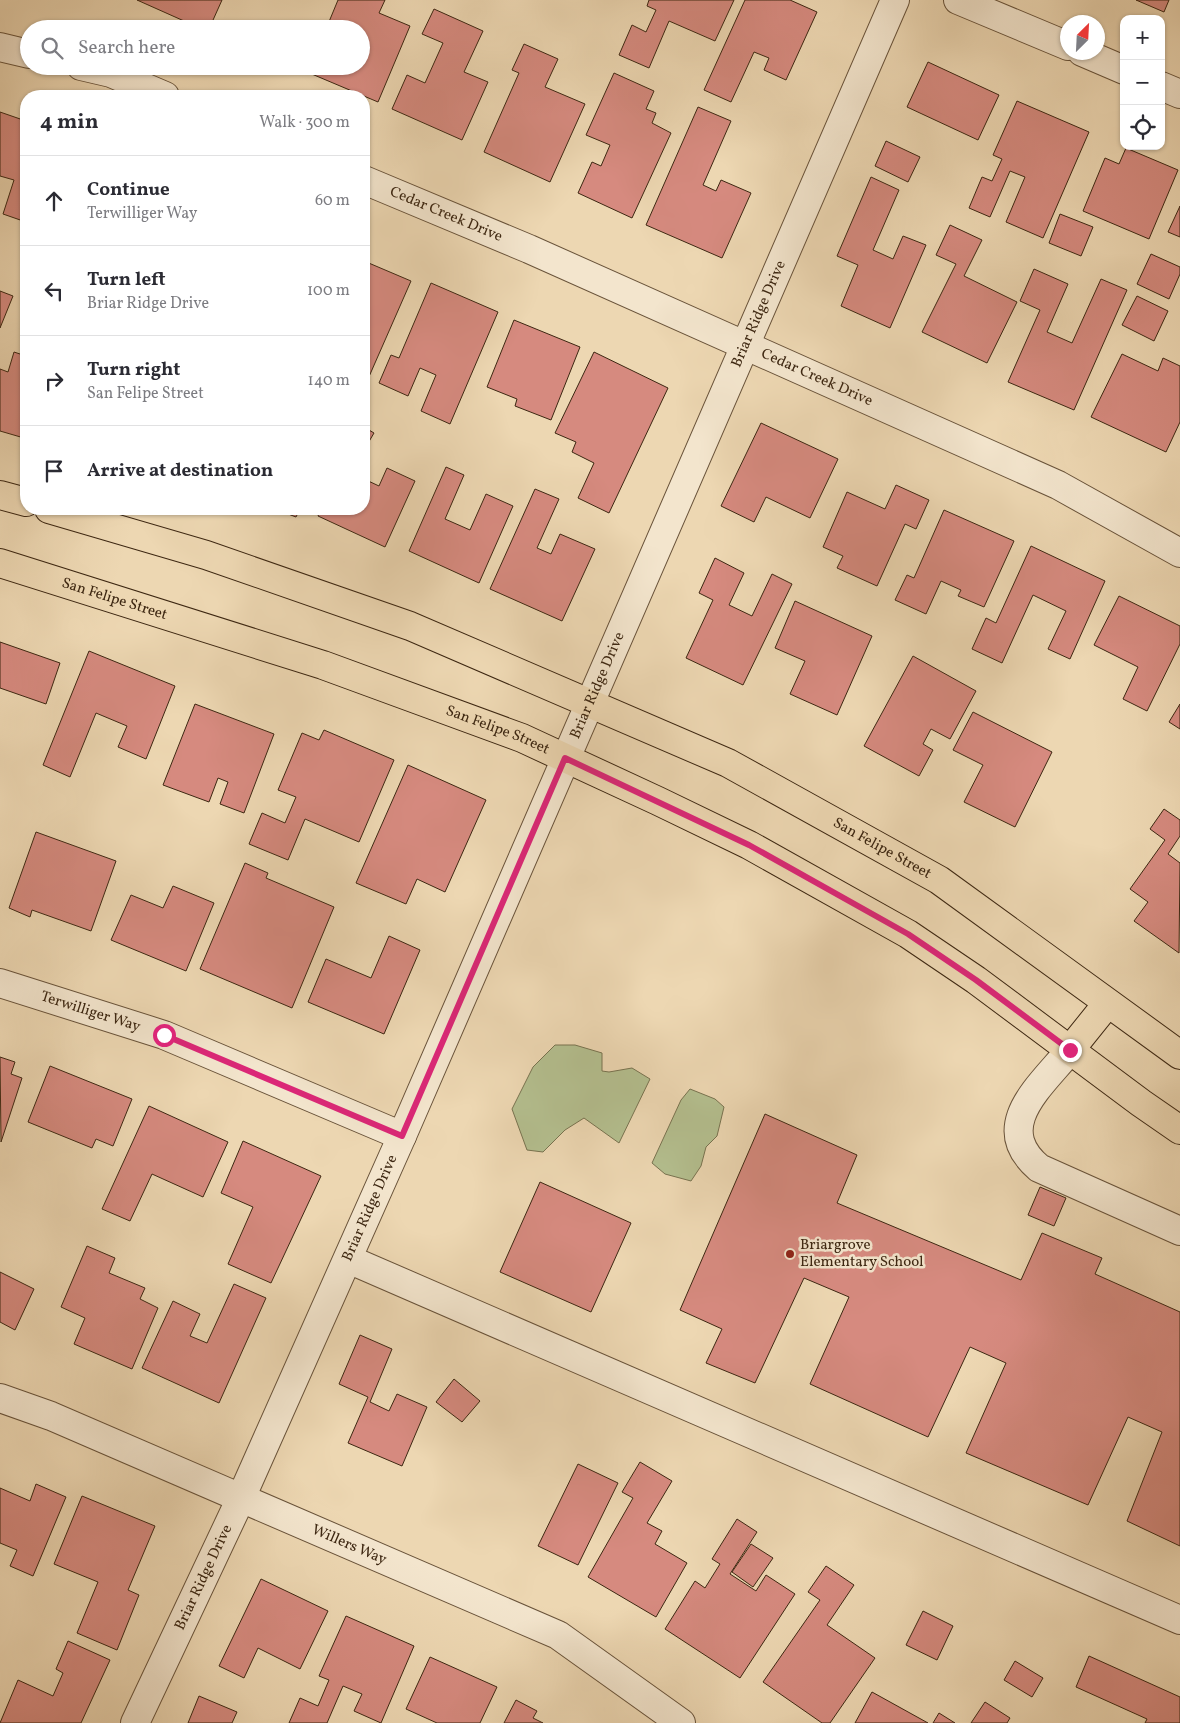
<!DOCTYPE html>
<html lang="en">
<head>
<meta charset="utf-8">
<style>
	body { margin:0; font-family:Vollkorn,serif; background:#f7f7f7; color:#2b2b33 }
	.controls { position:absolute; right:15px; top:15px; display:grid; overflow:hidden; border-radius:10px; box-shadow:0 1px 4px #0004 }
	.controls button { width:45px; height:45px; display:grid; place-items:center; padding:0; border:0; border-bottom:1px solid #e1e1e2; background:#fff; color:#2b2b33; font:25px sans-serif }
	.compass { position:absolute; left:1060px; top:15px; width:45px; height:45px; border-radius:50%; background:#fff; box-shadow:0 1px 4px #0004; rotate:24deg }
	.stop { position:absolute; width:15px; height:15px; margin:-11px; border:4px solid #db2777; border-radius:50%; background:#fff }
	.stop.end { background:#db2777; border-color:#fff; box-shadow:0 1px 5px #0008 }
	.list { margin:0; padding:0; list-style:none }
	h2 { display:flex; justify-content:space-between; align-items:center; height:65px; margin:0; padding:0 20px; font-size:21px }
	h2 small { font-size:16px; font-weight:400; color:#7c7c81 }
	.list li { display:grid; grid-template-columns:32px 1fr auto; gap:15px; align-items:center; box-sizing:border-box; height:90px; padding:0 20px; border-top:1px solid #e1e1e2 }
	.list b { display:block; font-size:19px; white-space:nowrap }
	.list p { margin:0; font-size:16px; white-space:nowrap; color:#7c7c81 }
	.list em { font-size:16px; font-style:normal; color:#7c7c81 }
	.icon { flex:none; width:28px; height:28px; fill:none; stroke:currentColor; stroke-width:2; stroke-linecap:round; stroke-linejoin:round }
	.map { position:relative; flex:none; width:1180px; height:1723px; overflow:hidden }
	.search { position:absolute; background:#fff; box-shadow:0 1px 4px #0004; left:20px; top:20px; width:350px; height:55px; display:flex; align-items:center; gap:12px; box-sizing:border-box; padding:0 18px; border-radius:28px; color:#7c7c81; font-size:19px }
	.panel { position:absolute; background:#fff; box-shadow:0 1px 4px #0004; left:20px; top:90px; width:350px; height:425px; border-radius:20px }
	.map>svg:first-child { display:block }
	.green { fill:#b4bf8f; stroke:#787350 }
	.building { fill:#d68a7f; stroke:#3d2712 }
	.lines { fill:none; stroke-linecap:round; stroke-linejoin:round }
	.minor-casing { stroke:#69533a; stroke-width:30 }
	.major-casing { stroke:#3d2712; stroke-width:30 }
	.minor { stroke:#f3e5cd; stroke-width:28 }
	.major { stroke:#edd7b2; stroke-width:28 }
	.route { stroke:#db2777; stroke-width:6 }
	.poi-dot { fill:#8f2418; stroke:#f3e5cd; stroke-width:2 }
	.labels { text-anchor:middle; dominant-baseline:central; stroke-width:5; stroke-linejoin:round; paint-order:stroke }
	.street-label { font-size:15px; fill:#3d2712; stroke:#f3e5cd }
	.poi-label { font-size:15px; fill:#3d2712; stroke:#f3e5cd; text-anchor:start }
</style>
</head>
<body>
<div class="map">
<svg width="1180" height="1723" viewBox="0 0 1180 1723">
	<rect width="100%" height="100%" fill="#edd7b2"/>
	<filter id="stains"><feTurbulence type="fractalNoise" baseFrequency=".004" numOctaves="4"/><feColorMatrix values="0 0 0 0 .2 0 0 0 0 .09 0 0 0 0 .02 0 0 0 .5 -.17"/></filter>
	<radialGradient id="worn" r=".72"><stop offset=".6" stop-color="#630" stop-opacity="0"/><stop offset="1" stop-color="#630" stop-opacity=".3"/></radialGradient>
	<g class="green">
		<polygon points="555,1045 575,1045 602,1053 602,1071 609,1072 632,1068 650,1079 619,1143 584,1118 565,1130 543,1152 527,1150 512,1109 533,1067"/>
		<polygon points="690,1089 715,1099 724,1107 717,1136 706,1147 701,1166 691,1181 665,1174 652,1163 681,1100"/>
	</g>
	<g class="building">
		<polygon points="137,0 222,0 209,29 202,29"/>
		<polygon points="338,0 385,0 379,13 410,26 378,102 307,72 310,66 361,66 361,29 326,29"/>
		<polygon points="649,0 734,0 715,41 669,21 649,68 619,55 632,25 646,32 656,10 647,6"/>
		<polygon points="745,0 790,0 817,12 786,80 764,70 769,58 754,52 731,102 704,90"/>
		<polygon points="1136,0 1169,0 1164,12"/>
		<polygon points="434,9 483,31 464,72 488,82 462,140 392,109 407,75 425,83 443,43 422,34"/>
		<polygon points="524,44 558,59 545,87 585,104 550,182 484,152 519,73 512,70"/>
		<polygon points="928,62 999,95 978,140 907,107"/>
		<polygon points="614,73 654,91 646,109 656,113 652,123 671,133 632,218 578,193 592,162 601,166 610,145 586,135"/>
		<polygon points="1017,101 1089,132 1043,238 1006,222 1025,177 1010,171 990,217 969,208 982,177 992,181 1002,159 993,155"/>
		<polygon points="698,107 731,121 703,185 716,191 721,180 751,193 722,258 646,225"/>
		<polygon points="0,112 26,121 26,222 3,214 14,180 0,176"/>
		<polygon points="886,141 920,157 908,182 875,166"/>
		<polygon points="1126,148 1178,170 1149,239 1083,211 1105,158 1119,164"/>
		<polygon points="871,177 899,190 873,250 893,259 903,236 926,245 890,328 841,306 858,265 837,256"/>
		<polygon points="1180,206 1180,237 1168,232"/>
		<polygon points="1060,214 1093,227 1081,256 1049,243"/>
		<polygon points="950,225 982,240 964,276 1017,302 987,363 922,332 956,264 936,255"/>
		<polygon points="1151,254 1180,267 1180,274 1169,299 1137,284"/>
		<polygon points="364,261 411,281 364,388"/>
		<polygon points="1034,269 1068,284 1047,332 1072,343 1101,279 1127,290 1074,410 1008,382 1040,310 1020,301"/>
		<polygon points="431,283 498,312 450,424 421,411 436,375 420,368 408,396 379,383 391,355 399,358"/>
		<polygon points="0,291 13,296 0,328"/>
		<polygon points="1137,296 1168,311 1154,341 1122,325"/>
		<polygon points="514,320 580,347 551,420 515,406 517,399 487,387"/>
		<polygon points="14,352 26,356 26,430 24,438 0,431 0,369 8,372"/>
		<polygon points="594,352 668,388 609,513 578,498 594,463 572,452 576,442 555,433"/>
		<polygon points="1122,354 1158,371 1163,358 1180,366 1180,422 1166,452 1091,417"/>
		<polygon points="761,423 838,459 810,518 766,497 754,522 721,506"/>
		<polygon points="364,427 374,433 364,450"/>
		<polygon points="446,467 464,475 445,519 470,530 486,494 513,506 479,583 409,551"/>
		<polygon points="387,468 415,481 385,547 318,516 321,509 364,509 364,479 379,486"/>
		<polygon points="896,485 929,500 916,529 905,524 877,586 837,568 843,556 823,547 847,492 885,509"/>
		<polygon points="535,489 559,499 537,548 551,554 560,534 595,549 562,621 490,589"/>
		<polygon points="275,509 300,509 296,517"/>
		<polygon points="944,510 1014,541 984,607 958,596 961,590 941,581 926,614 895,600 907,575 914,578"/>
		<polygon points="1031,546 1105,581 1070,659 1048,649 1066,611 1033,595 1002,663 972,649 986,618 996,623"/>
		<polygon points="715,558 744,573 729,605 752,616 772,574 792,584 743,685 686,658 713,600 699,593"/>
		<polygon points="1119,596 1180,626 1180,644 1147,711 1123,699 1138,667 1094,645"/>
		<polygon points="795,601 872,636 837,715 790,694 805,661 775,648"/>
		<polygon points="0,642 60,663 46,704 0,688"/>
		<polygon points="89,651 175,686 146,759 118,747 127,726 96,713 70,777 43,765"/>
		<polygon points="913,656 976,691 950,739 931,729 923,744 933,750 919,776 864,746"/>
		<polygon points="195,704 274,734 244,813 220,804 228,782 218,778 209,802 163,785"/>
		<polygon points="1180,704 1180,729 1169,722"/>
		<polygon points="973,712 1052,752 1015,827 964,802 983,765 953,750"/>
		<polygon points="324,730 394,760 359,842 305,819 288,860 249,844 262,813 285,823 296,797 278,790 302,733 319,740"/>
		<polygon points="408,765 486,800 445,892 417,879 406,904 356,883"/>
		<polygon points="1164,809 1180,820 1180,836 1168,854 1180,863 1179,953 1134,921 1148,902 1130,889 1165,840 1150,829"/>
		<polygon points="36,832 116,861 91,931 32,910 30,917 9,908"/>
		<polygon points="245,863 268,873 266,878 334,907 292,1008 200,969"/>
		<polygon points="173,886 214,903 186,971 111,940 131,895 163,908"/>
		<polygon points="389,936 420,950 384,1034 308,1002 326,959 371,978"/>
		<polygon points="0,1057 15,1062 11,1074 22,1078 1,1142"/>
		<polygon points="50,1066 132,1099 113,1146 96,1139 92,1148 28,1122"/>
		<polygon points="149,1106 228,1142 203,1197 152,1174 130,1221 102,1209"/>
		<polygon points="765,1114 857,1155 837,1203 1021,1280 1042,1233 1102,1258 1095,1274 1180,1312 1180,1546 1127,1521 1162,1432 1128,1417 1088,1505 966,1453 1006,1363 970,1347 928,1437 810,1384 849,1297 804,1278 755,1383 706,1363 722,1329 680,1310"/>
		<polygon points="243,1141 321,1176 271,1283 228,1264 253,1207 221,1193"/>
		<polygon points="540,1182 631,1223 591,1312 500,1272"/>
		<polygon points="1040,1187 1066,1198 1054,1226 1028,1215"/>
		<polygon points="87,1246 115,1258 109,1273 145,1288 140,1299 158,1308 132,1369 74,1344 85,1318 61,1307"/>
		<polygon points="0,1272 34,1289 15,1330 0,1322"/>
		<polygon points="234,1284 266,1298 219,1403 142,1368 173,1301 200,1314 190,1336 207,1343"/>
		<polygon points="360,1335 392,1349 370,1402 389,1411 397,1394 427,1407 402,1466 348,1443 368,1397 339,1384"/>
		<polygon points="454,1379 480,1401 462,1422 436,1402"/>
		<polygon points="640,1462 672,1481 647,1523 662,1531 655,1544 687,1563 656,1617 588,1577 633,1498 622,1492"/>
		<polygon points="578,1464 618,1483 578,1565 538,1546"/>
		<polygon points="36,1484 66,1497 33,1576 10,1566 17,1550 0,1543 0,1488 30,1501"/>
		<polygon points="82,1496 155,1526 128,1590 139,1595 117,1650 77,1633 98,1582 54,1564"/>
		<polygon points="737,1519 757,1532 730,1574 756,1591 766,1575 795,1594 740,1678 665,1629 695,1581 705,1588 720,1564 712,1559"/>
		<polygon points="751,1544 773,1558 753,1587 732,1572"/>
		<polygon points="826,1566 854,1585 827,1625 875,1658 830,1723 822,1723 763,1682 820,1600 808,1592"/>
		<polygon points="261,1579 328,1611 300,1669 258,1648 244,1678 219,1666"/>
		<polygon points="923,1611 953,1626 937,1660 906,1645"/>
		<polygon points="346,1616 414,1646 381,1723 354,1711 362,1694 343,1686 327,1723 289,1723 300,1698 318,1706 329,1680 319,1676"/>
		<polygon points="68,1641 110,1660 81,1723 0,1723 18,1680 53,1696 63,1673 56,1669"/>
		<polygon points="1089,1656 1180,1697 1180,1723 1145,1723 1147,1719 1076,1687"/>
		<polygon points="430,1657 497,1687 480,1723 437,1723 406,1709"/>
		<polygon points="1015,1661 1043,1678 1032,1697 1004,1680"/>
		<polygon points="872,1692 928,1723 855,1723"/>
		<polygon points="199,1696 237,1712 232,1723 188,1723"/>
		<polygon points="516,1700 537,1711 533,1718 543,1723 504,1723"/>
		<polygon points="985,1702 1010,1718 1007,1723 971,1723"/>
		<polygon points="939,1713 955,1723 933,1723"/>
	</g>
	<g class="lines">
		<defs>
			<g id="minor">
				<polyline points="958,0 1068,46"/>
				<polyline points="0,47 29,54"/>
				<polyline points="1082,52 1124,70"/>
				<polyline points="81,66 111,73 165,96"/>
				<polyline points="1161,86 1180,94"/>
				<path id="s1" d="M364,180L529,249L1058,485L1180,553"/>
				<path id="s2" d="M0,983L164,1035L402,1136"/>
				<path d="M1070,1050C1041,1086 990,1126 1039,1168L1180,1231"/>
				<polyline points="348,1259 1180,1620"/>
				<path id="s3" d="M0,1398L51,1416L558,1635L681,1723"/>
				<path id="s4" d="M135,1723L241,1498L402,1136L895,0"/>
			</g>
			<g id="major">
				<polyline points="0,495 26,502"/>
				<path id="s5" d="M49,509L206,555L410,626L728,763L939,880L1180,1055"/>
				<path id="s6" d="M0,563L323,665L522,738L658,801L749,845L908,934L976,980L1141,1103L1180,1130"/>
				<polyline points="1070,1050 1107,1004"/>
			</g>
		</defs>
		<use href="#minor" class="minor-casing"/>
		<use href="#major" class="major-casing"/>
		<use href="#minor" class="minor"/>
		<use href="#major" class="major"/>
	</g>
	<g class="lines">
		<polyline class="route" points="164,1035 402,1136 565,758 749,845 908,934 976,980 1070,1050"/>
	</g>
	<circle class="poi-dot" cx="790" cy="1254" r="5"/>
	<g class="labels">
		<g class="street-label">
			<text stroke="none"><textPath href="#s1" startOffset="89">Cedar Creek Drive</textPath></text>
			<text stroke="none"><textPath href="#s4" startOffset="1541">Briar Ridge Drive</textPath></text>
			<text stroke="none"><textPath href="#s1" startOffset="494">Cedar Creek Drive</textPath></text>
			<text stroke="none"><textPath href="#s6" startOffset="120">San Felipe Street</textPath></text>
			<text stroke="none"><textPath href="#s4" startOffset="1136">Briar Ridge Drive</textPath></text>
			<text stroke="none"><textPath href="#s6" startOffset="525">San Felipe Street</textPath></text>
			<text stroke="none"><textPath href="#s5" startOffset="902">San Felipe Street</textPath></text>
			<text stroke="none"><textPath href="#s2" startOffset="95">Terwilliger Way</textPath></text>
			<text stroke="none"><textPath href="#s4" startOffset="566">Briar Ridge Drive</textPath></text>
			<text stroke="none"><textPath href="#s3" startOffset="379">Willers Way</textPath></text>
			<text stroke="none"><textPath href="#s4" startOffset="161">Briar Ridge Drive</textPath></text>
		</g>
		<g class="poi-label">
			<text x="800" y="1245">Briargrove<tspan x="800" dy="17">Elementary School</tspan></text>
		</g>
	</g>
	<rect width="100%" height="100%" filter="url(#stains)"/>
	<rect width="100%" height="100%" fill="url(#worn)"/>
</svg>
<div class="controls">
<button>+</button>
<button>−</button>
<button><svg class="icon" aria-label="locate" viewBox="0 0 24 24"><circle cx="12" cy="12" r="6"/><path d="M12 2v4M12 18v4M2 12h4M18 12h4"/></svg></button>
</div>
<svg class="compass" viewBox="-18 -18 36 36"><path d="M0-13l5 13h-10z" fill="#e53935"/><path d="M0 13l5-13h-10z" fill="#7c7c81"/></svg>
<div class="stop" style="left:164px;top:1035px"></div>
<div class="stop end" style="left:1070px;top:1050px"></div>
<div class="search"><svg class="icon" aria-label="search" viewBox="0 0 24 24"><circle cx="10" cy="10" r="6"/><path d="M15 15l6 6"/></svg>Search here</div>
<section class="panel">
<h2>4 min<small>Walk · 300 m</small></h2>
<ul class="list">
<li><svg class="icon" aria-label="ahead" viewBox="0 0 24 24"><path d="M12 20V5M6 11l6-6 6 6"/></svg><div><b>Continue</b><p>Terwilliger Way</p></div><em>60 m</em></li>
<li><svg class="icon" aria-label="left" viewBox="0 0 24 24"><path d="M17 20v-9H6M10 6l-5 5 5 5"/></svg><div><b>Turn left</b><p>Briar Ridge Drive</p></div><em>100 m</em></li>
<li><svg class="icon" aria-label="right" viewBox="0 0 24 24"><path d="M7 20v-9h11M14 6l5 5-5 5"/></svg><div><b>Turn right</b><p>San Felipe Street</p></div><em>140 m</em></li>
<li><svg class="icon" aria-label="arrive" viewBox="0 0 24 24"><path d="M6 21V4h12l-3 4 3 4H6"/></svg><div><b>Arrive at destination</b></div></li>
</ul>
</section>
</div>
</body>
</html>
